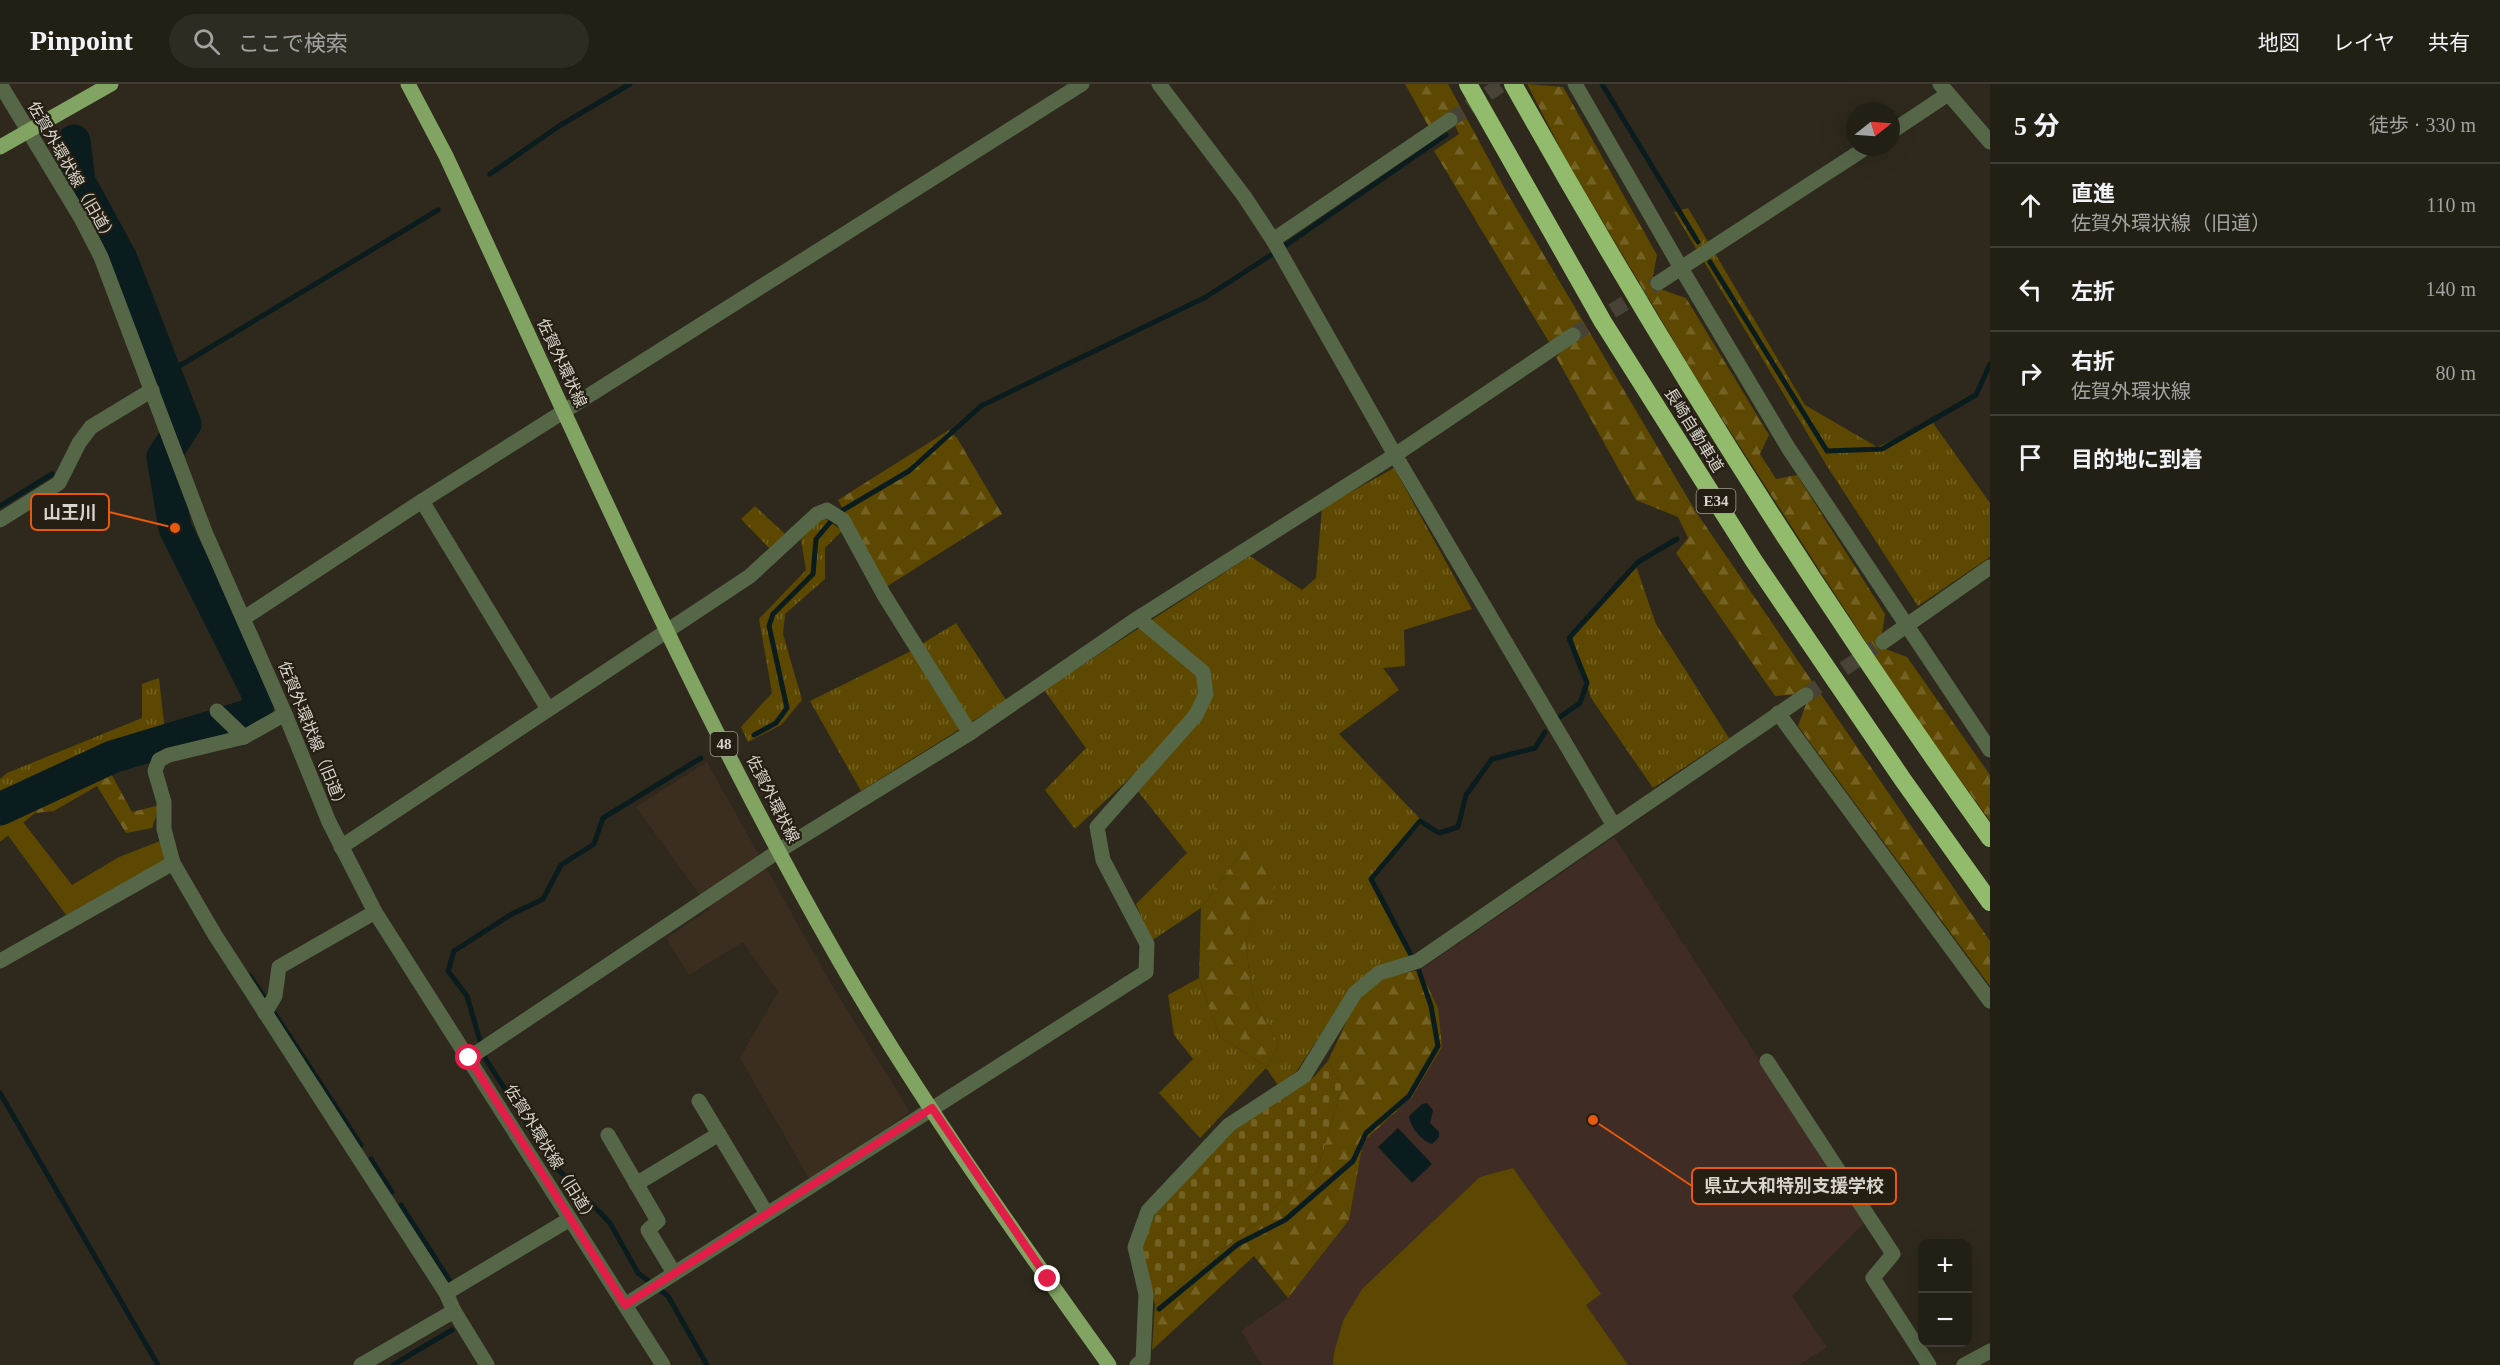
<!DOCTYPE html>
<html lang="ja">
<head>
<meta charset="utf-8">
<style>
	body { margin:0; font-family:"Times New Roman","Noto Sans JP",serif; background:#2e2c22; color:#f1f3f6 }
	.controls { position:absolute; right:18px; bottom:18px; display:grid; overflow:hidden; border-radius:12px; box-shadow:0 6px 24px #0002 }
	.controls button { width:54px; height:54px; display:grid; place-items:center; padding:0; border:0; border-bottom:2px solid #3f3d34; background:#221f15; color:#f1f3f6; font:30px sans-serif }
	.compass { position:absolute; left:1846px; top:18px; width:54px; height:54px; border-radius:50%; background:#221f15; box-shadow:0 6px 24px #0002; rotate:73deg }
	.stop { position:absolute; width:18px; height:18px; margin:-14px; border:4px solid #e11d48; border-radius:50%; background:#fff }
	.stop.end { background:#e11d48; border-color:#fff; box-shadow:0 2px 6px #0008 }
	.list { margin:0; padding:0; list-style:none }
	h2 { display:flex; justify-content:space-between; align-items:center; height:78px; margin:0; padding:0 24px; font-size:26px }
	h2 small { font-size:20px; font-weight:400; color:#a2a2a0 }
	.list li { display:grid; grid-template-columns:39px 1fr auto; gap:18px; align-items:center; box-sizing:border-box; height:84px; padding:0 24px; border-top:2px solid #3f3d34 }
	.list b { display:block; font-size:22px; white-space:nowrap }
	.list p { margin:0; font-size:20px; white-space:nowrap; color:#a2a2a0 }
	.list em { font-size:20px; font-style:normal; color:#a2a2a0 }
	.icon { flex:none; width:33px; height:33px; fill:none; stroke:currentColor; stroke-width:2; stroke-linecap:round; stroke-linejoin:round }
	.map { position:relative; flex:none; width:1990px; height:1281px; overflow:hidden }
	header { display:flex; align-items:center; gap:36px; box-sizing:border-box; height:84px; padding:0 30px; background:#221f15; border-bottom:2px solid #3f3d34 }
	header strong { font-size:28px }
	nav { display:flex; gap:33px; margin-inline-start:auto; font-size:21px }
	.search { width:420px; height:54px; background:#2e2c22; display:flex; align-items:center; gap:15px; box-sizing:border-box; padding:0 21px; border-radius:33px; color:#a2a2a0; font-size:22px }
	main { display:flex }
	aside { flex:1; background:#221f15 }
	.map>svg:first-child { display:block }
	.commercial { fill:#3c2d21 }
	.education { fill:#3e2c25 }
	.grass { fill:url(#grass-tufts) }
	.forest { fill:url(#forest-firs) }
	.cemetery { fill:url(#cemetery-stones) }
	.garden { fill:#5c4800 }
	.water { fill:#0a1c1d }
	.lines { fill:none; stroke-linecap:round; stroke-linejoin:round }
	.stream { stroke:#0a1c1d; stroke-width:5 }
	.river { stroke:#0a1c1d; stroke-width:33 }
	.minor-tunnel { stroke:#474336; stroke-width:15; stroke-dasharray:15 8; stroke-linecap:butt }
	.minor { stroke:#566748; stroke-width:15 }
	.major { stroke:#81a462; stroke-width:15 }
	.highway { stroke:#92bc6c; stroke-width:18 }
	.route { stroke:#e11d48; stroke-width:8 }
	.labels { text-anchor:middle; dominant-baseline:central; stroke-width:4.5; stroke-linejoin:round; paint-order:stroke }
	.shield { fill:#241f12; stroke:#a19e94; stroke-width:1.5 }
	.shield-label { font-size:15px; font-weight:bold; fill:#d7d4cc }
	.street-label { font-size:16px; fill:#d7d4cc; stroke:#241f12 }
	.leader { fill:none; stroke:#e8590c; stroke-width:2 }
	.callout-dot { fill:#e8590c; stroke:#241f12; stroke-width:2 }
	.callout { fill:#241f12; stroke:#e8590c; stroke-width:2 }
	.callout-label { font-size:18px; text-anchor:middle; font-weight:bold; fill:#d7d4cc }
</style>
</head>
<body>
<header>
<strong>Pinpoint</strong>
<div class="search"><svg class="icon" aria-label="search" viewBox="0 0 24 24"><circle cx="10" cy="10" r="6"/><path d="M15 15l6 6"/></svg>ここで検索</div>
<nav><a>地図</a><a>レイヤ</a><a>共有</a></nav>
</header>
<main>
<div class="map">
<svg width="1990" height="1281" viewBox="0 0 1990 1281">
	<defs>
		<pattern id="grass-tufts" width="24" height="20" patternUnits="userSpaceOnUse" patternTransform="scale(1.5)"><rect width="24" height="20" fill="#5c4800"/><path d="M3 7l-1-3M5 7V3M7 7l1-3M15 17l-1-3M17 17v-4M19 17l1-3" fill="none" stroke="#736224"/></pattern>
		<pattern id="forest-firs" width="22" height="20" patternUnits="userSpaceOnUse" patternTransform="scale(1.5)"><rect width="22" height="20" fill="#5c4800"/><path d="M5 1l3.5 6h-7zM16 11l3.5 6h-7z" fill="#736224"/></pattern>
		<pattern id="cemetery-stones" width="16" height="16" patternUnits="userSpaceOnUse" patternTransform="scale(1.5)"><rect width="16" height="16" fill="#5c4800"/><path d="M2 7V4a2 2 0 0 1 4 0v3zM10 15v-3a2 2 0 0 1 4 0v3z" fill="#736224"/></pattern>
	</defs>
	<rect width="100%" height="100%" fill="#2e291c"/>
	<polygon class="commercial" points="707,678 830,898 910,1028 810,1096 740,974 778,908 743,858 689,891 666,854 710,825 636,723"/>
	<polygon class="education" points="1614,753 1865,1138 1792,1212 1827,1263 1799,1281 1262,1281 1241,1247 1288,1214 1349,1136 1363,1058 1412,1013 1438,924 1420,886"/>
	<g class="grass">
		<polygon points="1688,124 1805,321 1877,363 1933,339 1990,419 1990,473 1918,522 1827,382 1674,128"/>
		<polygon points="1394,384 1472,525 1404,546 1405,582 1383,584 1399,606 1339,650 1423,738 1370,794 1409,872 1378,885 1350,905 1297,987 1278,1001 1266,984 1200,1054 1159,1009 1193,975 1174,951 1168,911 1199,894 1220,953 1267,983 1279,961 1253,914 1245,856 1274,803 1246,762 1201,824 1151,857 1136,820 1187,769 1137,706 1203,626 1075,745 1045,706 1086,664 1044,606 1250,472 1302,506 1316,494 1322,424"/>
		<polygon points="755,422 785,450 769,464 741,435"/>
		<polygon points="822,432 842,447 825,464 825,495 785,530 783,550 802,616 781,641 748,658 741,643 772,609 759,535 806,486 801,456"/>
		<polygon points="1636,482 1656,540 1729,654 1653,704 1591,614 1572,552"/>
		<polygon points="956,539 1006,616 968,640 920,561"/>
		<polygon points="911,567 960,645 861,707 810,617"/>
		<polygon points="159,594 165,648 42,689 0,718 0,695 7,689 142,634 142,600"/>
		<polygon points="41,712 35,729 0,758 0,736 8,727"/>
	</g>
	<g class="forest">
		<polygon points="1405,0 1448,0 1506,107 1696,428 1990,857 1990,902 1798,642 1810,609 1775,612 1676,469 1688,454 1678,433 1636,416 1556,273 1581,248 1549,258 1434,67 1459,50 1449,29 1429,43"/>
		<polygon points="1527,0 1563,3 1657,171 1651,202 1686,214 1769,351 1760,370 1776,395 1797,391 1885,530 1880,563 1907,573 1990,691 1990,737 1909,625 1699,299 1568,79"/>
		<polygon points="949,346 957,354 1002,430 886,503 838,416"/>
		<polygon points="109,686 132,728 160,721 152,744 126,749 97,702 54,727 35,729 41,712"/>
		<polygon points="1246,762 1273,781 1275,803 1245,856 1253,914 1279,961 1267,983 1220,953 1199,894 1201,824"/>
		<polygon points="1420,886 1438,924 1442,963 1412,1013 1363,1058 1349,1136 1288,1214 1254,1172 1152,1266 1155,1221 1317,1088 1342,1002 1328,977 1357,915 1383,892"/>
	</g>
	<polygon class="cemetery" points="1328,977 1342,1002 1317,1088 1155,1221 1141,1163 1157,1127 1234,1044 1314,993"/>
	<g class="garden">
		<polygon points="23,738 72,801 119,773 160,757 165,776 66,831 7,750"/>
		<polygon points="1513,1084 1601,1210 1586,1221 1628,1281 1333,1281 1334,1269 1343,1237 1362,1205 1480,1093"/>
	</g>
	<g class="water">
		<path d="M1427,1019L1433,1026L1430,1039L1439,1048V1053L1432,1060C1422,1057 1410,1043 1409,1032L1422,1020Z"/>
		<polygon points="1398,1044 1432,1080 1412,1099 1378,1063"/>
	</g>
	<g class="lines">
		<g class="stream">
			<polyline points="1602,0 1698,158"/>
			<polyline points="490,90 559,42 630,0"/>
			<polyline points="1286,161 1446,51"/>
			<polyline points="1710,178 1827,367 1882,365 1976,311 1990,280"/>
			<polyline points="166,290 438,126"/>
			<polyline points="0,422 52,390"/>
			<polyline points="1557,635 1580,619 1587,599 1569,554 1638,478 1677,455"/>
			<polyline points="754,651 776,639 787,624 769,542 773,530 813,490 816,455 838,429 909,387 981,322 1206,213 1271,171"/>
			<polyline points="701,674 603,734 594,760 561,781 543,815 510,831 454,867 448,887 467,912 485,974 553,1080 610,1139 638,1189 668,1212 707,1281"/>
			<polyline points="1411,871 1371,795 1420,737 1439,749 1458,743 1466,711 1492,675 1535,664 1545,648"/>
			<polyline points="250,892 264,913"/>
			<polyline points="275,930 361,1061"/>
			<polyline points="0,1009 158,1281"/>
			<polyline points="371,1075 392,1108"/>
			<polyline points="401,1121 450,1197"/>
			<polyline points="1159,1225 1238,1160 1285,1136 1353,1077 1366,1049 1409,1012 1438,962 1431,922 1419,887"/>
			<polyline points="393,1281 452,1246"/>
		</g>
		<polyline class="river" points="0,725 112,673 254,630 260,613 175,444 163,373 185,340 121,175 79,98 74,57"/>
		<g class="minor-tunnel">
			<polyline points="1450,36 1502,0"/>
			<polyline points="1573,251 1658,199"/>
			<polyline points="1806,611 1883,558"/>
		</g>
		<g class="minor">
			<polyline points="0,0 81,134 101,173 205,448 285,630 329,738 375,828 663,1281"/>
			<polyline points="1159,0 1244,112 1273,156 1395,371 1614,742 1806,611"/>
			<polyline points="1575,0 1681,184 1789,365 1990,666"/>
			<polyline points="1940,0 1990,58"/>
			<polyline points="1891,48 1948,10"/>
			<polyline points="1273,156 1450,36"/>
			<polyline points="1658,199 1867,63"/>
			<polyline points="422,417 548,625"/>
			<polyline points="0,436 59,399 79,359 91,343 152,306"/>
			<polyline points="244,534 422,417 1082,0"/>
			<polyline points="1883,558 1990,483"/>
			<polyline points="217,627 244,653"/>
			<polyline points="1778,629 1990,917"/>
			<polyline points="285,630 244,653 169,671 159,676 155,687 164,718 164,745 173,779 215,851 446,1209 454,1227 487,1281"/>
			<polyline points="341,763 750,492 817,430 827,426 843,436 884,511 970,649"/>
			<polyline points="0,877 173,779"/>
			<polyline points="265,929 275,912 279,883 375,828"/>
			<polyline points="469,974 780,766 970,649 1138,534 1395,371 1573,251"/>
			<polyline points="1767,977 1893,1170 1873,1194 1929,1281"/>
			<polyline points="699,1017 767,1130"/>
			<polyline points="608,1051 658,1137 648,1146 674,1189"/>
			<polyline points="636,1100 719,1050"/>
			<polyline points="446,1209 570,1135"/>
			<polyline points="625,1221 1146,888 1147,860 1103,776 1097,743 1196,631 1206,610 1203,588 1138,534"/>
			<polyline points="361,1281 454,1227"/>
			<polyline points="1137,1281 1143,1276 1146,1210 1135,1163 1148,1127 1229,1041 1304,992 1355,909 1379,889 1418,877 1614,742"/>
			<polyline points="1964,1281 1990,1267"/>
		</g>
		<g class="major">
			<path d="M408,0L446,72C571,340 689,614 836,871C917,1013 1014,1148 1109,1281"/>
			<polyline points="0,63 111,0"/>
		</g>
		<g class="highway">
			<polyline points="1468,0 1603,238 1754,477 1903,696 1990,818"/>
			<path d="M1513,0C1658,259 1817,512 1990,754"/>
		</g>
	</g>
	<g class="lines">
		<polyline class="route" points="469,974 625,1221 932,1024 1048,1195"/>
	</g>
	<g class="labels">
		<g class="shield">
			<rect x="1696.5" y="405" width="39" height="24" rx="4.5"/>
			<rect x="710.5" y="648" width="27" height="24" rx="4.5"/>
		</g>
		<g class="shield-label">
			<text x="1716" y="417">E34</text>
			<text x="724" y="660">48</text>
		</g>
		<g class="street-label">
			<text transform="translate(72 88) rotate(60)">佐賀外環状線（旧道）</text>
			<text transform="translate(562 279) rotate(65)">佐賀外環状線</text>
			<text transform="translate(1694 346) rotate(58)">長崎自動車道</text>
			<text transform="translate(313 652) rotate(68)">佐賀外環状線（旧道）</text>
			<text transform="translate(773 715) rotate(63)">佐賀外環状線</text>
			<text transform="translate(551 1070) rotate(58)">佐賀外環状線（旧道）</text>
		</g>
	</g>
	<path class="leader" d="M175 444L109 428M1593 1036L1692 1102"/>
	<g class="callout-dot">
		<circle cx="175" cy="444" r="6"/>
		<circle cx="1593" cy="1036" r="6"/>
	</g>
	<g class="callout">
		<rect x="31" y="410" width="78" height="36" rx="6"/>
		<rect x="1692" y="1084" width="204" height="36" rx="6"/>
	</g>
	<g class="callout-label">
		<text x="70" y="435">山王川</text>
		<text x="1794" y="1108">県立大和特別支援学校</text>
	</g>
</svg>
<div class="controls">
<button>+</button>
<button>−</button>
</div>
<svg class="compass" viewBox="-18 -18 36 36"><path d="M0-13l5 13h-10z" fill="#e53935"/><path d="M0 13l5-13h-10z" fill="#a2a2a0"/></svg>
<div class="stop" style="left:469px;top:974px"></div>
<div class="stop end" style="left:1048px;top:1195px"></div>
</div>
<aside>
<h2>5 分<small>徒歩 · 330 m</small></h2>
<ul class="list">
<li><svg class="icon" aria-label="ahead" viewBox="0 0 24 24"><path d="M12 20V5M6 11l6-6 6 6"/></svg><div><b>直進</b><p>佐賀外環状線（旧道）</p></div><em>110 m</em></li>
<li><svg class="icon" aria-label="left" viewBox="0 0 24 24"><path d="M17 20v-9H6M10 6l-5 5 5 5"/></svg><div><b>左折</b></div><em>140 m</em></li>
<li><svg class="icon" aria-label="right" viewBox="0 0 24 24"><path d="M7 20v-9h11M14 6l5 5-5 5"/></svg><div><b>右折</b><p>佐賀外環状線</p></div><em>80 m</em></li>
<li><svg class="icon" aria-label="arrive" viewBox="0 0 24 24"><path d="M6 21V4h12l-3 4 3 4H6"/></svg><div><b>目的地に到着</b></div></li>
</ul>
</aside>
</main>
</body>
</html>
